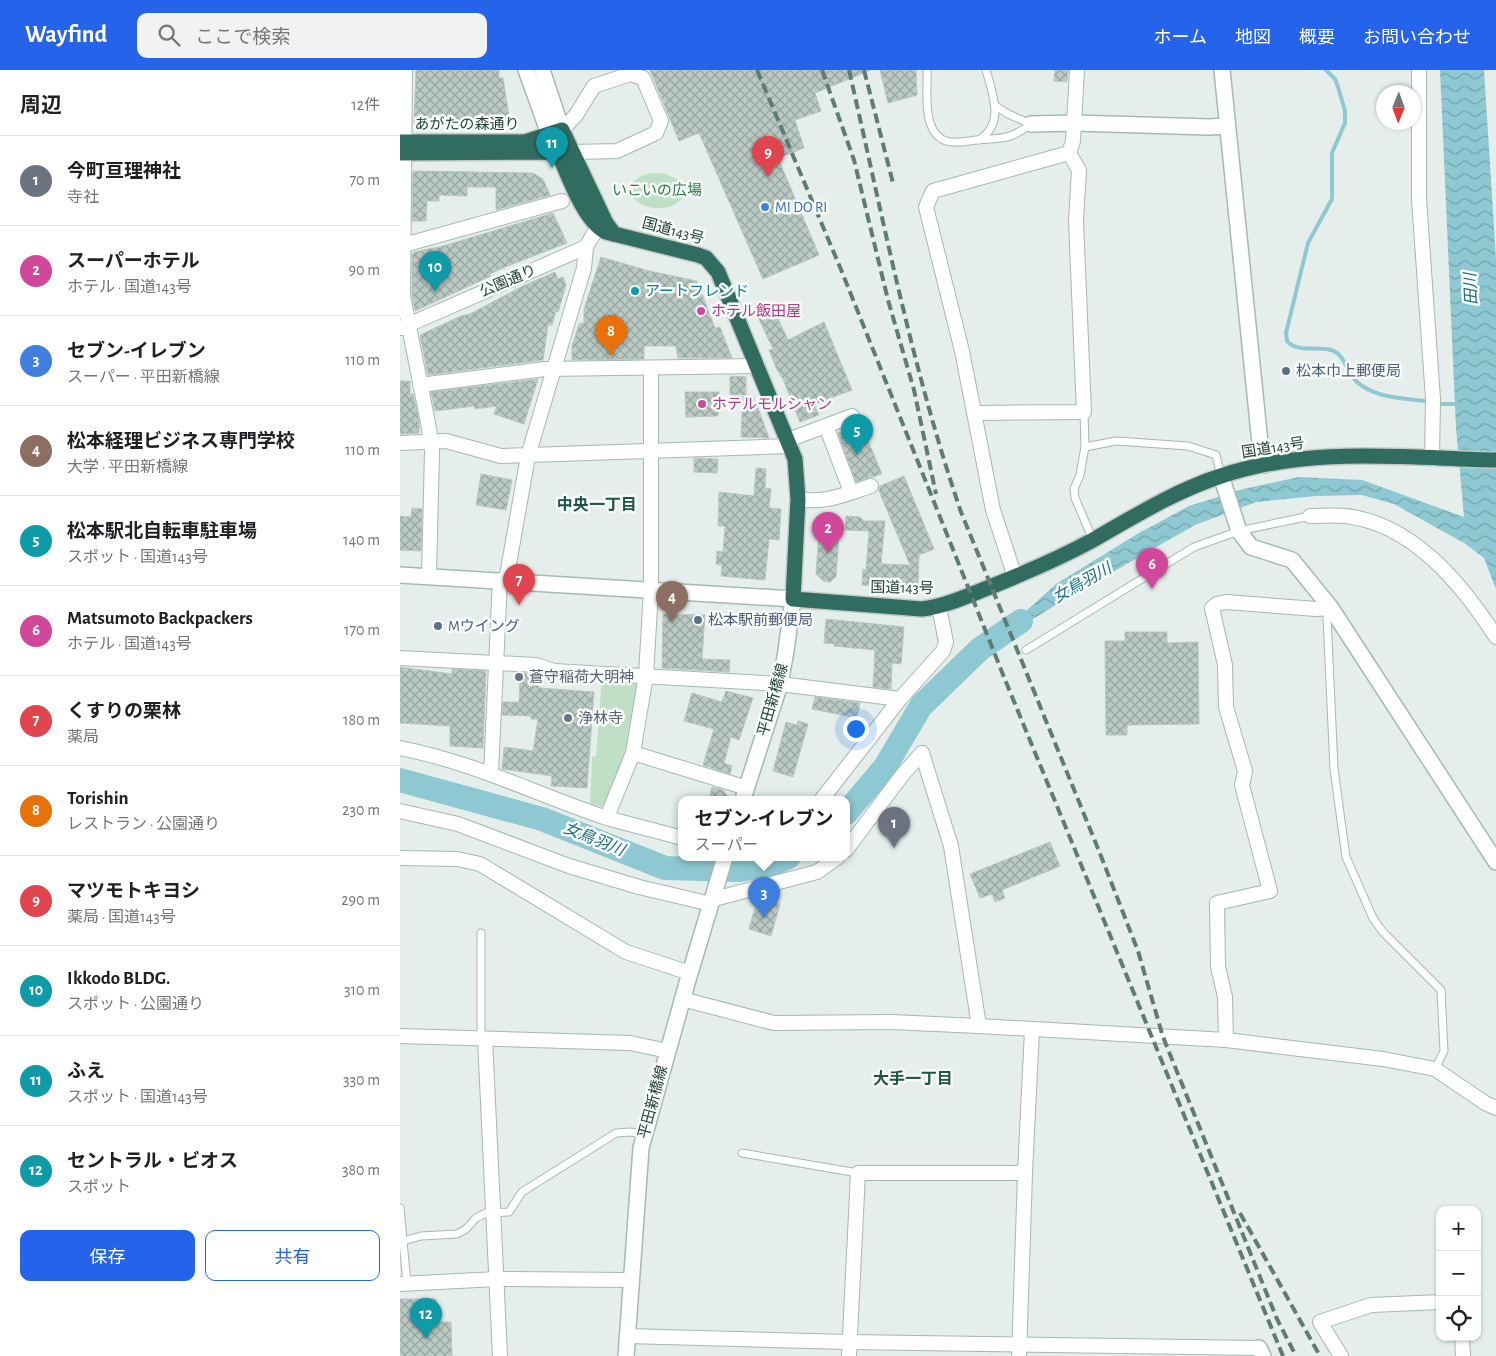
<!DOCTYPE html>
<html lang="ja">
<head>
<meta charset="utf-8">
<style>
	body { margin:0; font-family:"Alegreya Sans","Noto Sans JP",sans-serif; background:#f2f2f2; color:#202124 }
	.controls { position:absolute; right:15px; bottom:15px; display:grid; overflow:hidden; border-radius:10px; box-shadow:0 1px 4px #0004 }
	.controls button { width:45px; height:45px; display:grid; place-items:center; padding:0; border:0; border-bottom:1px solid #e0e0e0; background:#fff; color:#202124; font:25px sans-serif }
	.compass { position:absolute; left:976px; top:15px; width:45px; height:45px; border-radius:50%; background:#fff; box-shadow:0 1px 4px #0004; rotate:181deg }
	.you { position:absolute; left:455px; top:658px; width:18px; height:18px; margin:-12px; border:4px solid #fff; border-radius:50%; background:#1a73e8; box-shadow:0 0 0 8px #1a73e833 }
	.badge { display:grid; place-items:center; width:32px; height:32px; border-radius:50%; background:#2563eb; color:#fff; font-size:16px; font-weight:700 }
	.pin { position:absolute; translate:-50% -41px; filter:drop-shadow(0 1px 2px #0008) }
	.pin::after { content:''; position:absolute; top:26px; width:18px; height:15px; background:inherit; clip-path:polygon(0 0,100% 0,50% 100%) }
	.popup { position:absolute; left:278px; top:726px; width:172px; height:65px; box-sizing:border-box; display:grid; place-content:center; border-radius:10px; background:#fff; filter:drop-shadow(0 1px 4px #0005); font-size:16px; white-space:nowrap; color:#757577 }
	.popup b { font-size:19px; color:#202124 }
	.popup::after { content:''; position:absolute; left:50%; top:100%; margin-left:-10px; border:10px solid transparent; border-top-color:#fff }
	.list { margin:0; padding:0; list-style:none }
	h2 { display:flex; justify-content:space-between; align-items:center; height:65px; margin:0; padding:0 20px; font-size:21px }
	h2 small { font-size:16px; font-weight:400; color:#757577 }
	.list li { display:grid; grid-template-columns:32px 1fr auto; gap:15px; align-items:center; box-sizing:border-box; height:90px; padding:0 20px; border-top:1px solid #e0e0e0 }
	.list b { display:block; font-size:19px; white-space:nowrap }
	.list p { margin:0; font-size:16px; white-space:nowrap; color:#757577 }
	.list em { font-size:16px; font-style:normal; color:#757577 }
	.actions { display:flex; gap:10px; padding:15px 20px }
	.actions a { flex:1; padding:11px 0; border:1px solid #2563eb; border-radius:10px; text-align:center; font-size:18px; color:#2563eb }
	.actions .main { background:#2563eb; color:#fff }
	.icon { flex:none; width:28px; height:28px; fill:none; stroke:currentColor; stroke-width:2; stroke-linecap:round; stroke-linejoin:round }
	.map { position:relative; flex:none; width:1096px; height:1286px; overflow:hidden }
	header { display:flex; align-items:center; gap:30px; box-sizing:border-box; height:70px; padding:0 25px; background:#2563eb; color:#fff }
	header strong { font-size:24px }
	nav { display:flex; gap:28px; margin-inline-start:auto; font-size:18px }
	.search { width:350px; height:45px; background:#f2f2f2; display:flex; align-items:center; gap:12px; box-sizing:border-box; padding:0 18px; border-radius:10px; color:#757577; font-size:19px }
	main { display:flex }
	aside { flex:1; background:#fff }
	.map>svg:first-child { display:block }
	.green { fill:#bfdfc7 }
	.water { fill:url(#water-waves) }
	.lines { fill:none; stroke-linecap:round; stroke-linejoin:round }
	.stream { stroke:#8ec8d2; stroke-width:4 }
	.river { stroke:#8ec8d2; stroke-width:24 }
	.building { fill:url(#building-cross-hatch); stroke:#b8c8c1 }
	.lane-casing { stroke:#a7b7b1; stroke-width:9 }
	.street-casing { stroke:#a7b7b1; stroke-width:16 }
	.secondary-casing { stroke:#a4bab2; stroke-width:18 }
	.highway-casing { stroke:#c2cac8; stroke-width:18 }
	.lane { stroke:#fff; stroke-width:7 }
	.street { stroke:#fff; stroke-width:14 }
	.secondary { stroke:#fff; stroke-width:15 }
	.highway { stroke:#306d60; stroke-width:15 }
	.rail { stroke:#5f7c74; stroke-width:4; stroke-dasharray:10 5; stroke-linecap:butt }
	.shop-dot { fill:#3f7fe0; stroke:#f6faf8; stroke-width:2 }
	.culture-dot { fill:#0f9aa8; stroke:#f6faf8; stroke-width:2 }
	.hotel-dot { fill:#d1479c; stroke:#f6faf8; stroke-width:2 }
	.service-dot { fill:#5c6f8a; stroke:#f6faf8; stroke-width:2 }
	.worship-dot { fill:#6b7280; stroke:#f6faf8; stroke-width:2 }
	.labels { text-anchor:middle; dominant-baseline:central; stroke-width:5; stroke-linejoin:round; paint-order:stroke }
	.street-label { font-size:15px; fill:#244139; stroke:#f6faf8 }
	.park-label { font-size:15px; fill:#2e774b; stroke:#f6faf8 }
	.shop-label { font-size:15px; fill:#366cbe; stroke:#f6faf8; text-anchor:start }
	.culture-label { font-size:15px; fill:#0d838f; stroke:#f6faf8; text-anchor:start }
	.hotel-label { font-size:15px; fill:#b23c85; stroke:#f6faf8; text-anchor:start }
	.service-label { font-size:15px; fill:#4e5e75; stroke:#f6faf8; text-anchor:start }
	.worship-label { font-size:15px; fill:#5b616d; stroke:#f6faf8; text-anchor:start }
	.water-label { font-size:16px; font-style:italic; fill:#1e6d7d; stroke:#f6faf8 }
	.neighbourhood-label { font-size:16px; font-weight:bold; fill:#205347; stroke:#f6faf8 }
</style>
</head>
<body>
<header>
<strong>Wayfind</strong>
<div class="search"><svg class="icon" aria-label="search" viewBox="0 0 24 24"><circle cx="10" cy="10" r="6"/><path d="M15 15l6 6"/></svg>ここで検索</div>
<nav><a>ホーム</a><a>地図</a><a>概要</a><a>お問い合わせ</a></nav>
</header>
<main>
<aside>
<h2>周辺<small>12件</small></h2>
<ul class="list">
<li><span class="badge" style="background:#6b7280">1</span><div><b>今町亘理神社</b><p>寺社</p></div><em>70 m</em></li>
<li><span class="badge" style="background:#d1479c">2</span><div><b>スーパーホテル</b><p>ホテル · 国道143号</p></div><em>90 m</em></li>
<li><span class="badge" style="background:#3f7fe0">3</span><div><b>セブン-イレブン</b><p>スーパー · 平田新橋線</p></div><em>110 m</em></li>
<li><span class="badge" style="background:#8d6e63">4</span><div><b>松本経理ビジネス専門学校</b><p>大学 · 平田新橋線</p></div><em>110 m</em></li>
<li><span class="badge" style="background:#0f9aa8">5</span><div><b>松本駅北自転車駐車場</b><p>スポット · 国道143号</p></div><em>140 m</em></li>
<li><span class="badge" style="background:#d1479c">6</span><div><b>Matsumoto Backpackers</b><p>ホテル · 国道143号</p></div><em>170 m</em></li>
<li><span class="badge" style="background:#e0444e">7</span><div><b>くすりの栗林</b><p>薬局</p></div><em>180 m</em></li>
<li><span class="badge" style="background:#e8710a">8</span><div><b>Torishin</b><p>レストラン · 公園通り</p></div><em>230 m</em></li>
<li><span class="badge" style="background:#e0444e">9</span><div><b>マツモトキヨシ</b><p>薬局 · 国道143号</p></div><em>290 m</em></li>
<li><span class="badge" style="background:#0f9aa8">10</span><div><b>Ikkodo BLDG.</b><p>スポット · 公園通り</p></div><em>310 m</em></li>
<li><span class="badge" style="background:#0f9aa8">11</span><div><b>ふえ</b><p>スポット · 国道143号</p></div><em>330 m</em></li>
<li><span class="badge" style="background:#0f9aa8">12</span><div><b>セントラル・ビオス</b><p>スポット</p></div><em>380 m</em></li>
</ul>
<div class="actions"><a class="main">保存</a><a>共有</a></div>
</aside>
<div class="map">
<svg width="1096" height="1286" viewBox="0 0 1096 1286">
	<defs>
		<pattern id="water-waves" width="16" height="10" patternUnits="userSpaceOnUse" patternTransform="scale(1.25)"><rect width="16" height="10" fill="#8ec8d2"/><path d="M0 5q4-4 8 0t8 0" fill="none" stroke="#74a4ab"/></pattern>
		<pattern id="building-cross-hatch" width="8" height="8" patternUnits="userSpaceOnUse" patternTransform="scale(1.25)"><rect width="8" height="8" fill="#bac9c3"/><path d="M0 0l8 8M0 8l8-8" fill="none" stroke="#97a59f"/></pattern>
	</defs>
	<rect width="100%" height="100%" fill="#e5eeea"/>
	<g class="green">
		<path d="M252,103L266,104L281,111L285,122C279,144 237,144 228,120C233,108 241,106 252,103Z"/>
		<polygon points="202,608 233,610 238,614 228,680 205,737 190,734 192,687 196,686"/>
	</g>
	<polygon class="water" points="1040,0 1084,0 1096,189 1096,519 1084,488 1064,473 994,434 962,425 916,426 856,432 795,455 662,531 582,581 656,514 739,463 789,436 843,419 899,407 962,410 1064,447 1056,358"/>
	<g class="lines">
		<g class="stream">
			<path d="M926,0L935,9L938,17L945,41V53L932,83V129L908,173L886,263L887,271C897,283 917,276 931,280C945,284 947,303 957,312C975,328 1002,328 1024,331"/>
			<polyline points="1041,334 1058,334"/>
		</g>
		<g class="river">
			<polyline points="0,710 142,749 265,798 340,800 373,794 389,787"/>
			<polyline points="446,743 485,697 521,636 580,579 621,551"/>
		</g>
	</g>
	<g class="building">
		<polygon points="16,0 99,0 99,8 103,8 109,47 100,54 14,52"/>
		<polygon points="250,0 471,0 415,23 421,41 395,50 404,78 378,88 419,185 363,209 299,63 279,71"/>
		<polygon points="480,0 516,0 517,25 488,33"/>
		<polygon points="655,0 668,0 667,12 654,11"/>
		<polygon points="13,101 133,103 143,109 150,125 96,140 96,117 67,117 67,126 39,125 39,131 27,131 26,151 12,151"/>
		<polygon points="153,143 167,173 105,197 90,204 91,206 15,241 12,225 12,185 14,182 43,176"/>
		<polygon points="201,187 249,201 297,211 315,258 320,257 332,288 278,288 276,276 244,276 244,289 172,290 172,276 179,254 184,253 184,239"/>
		<polygon points="155,202 158,209 163,207 166,215 158,242 156,241 152,255 148,255 143,290 28,305 20,265 61,246 70,244 123,216"/>
		<polygon points="372,236 388,270 424,252 452,320 415,334 419,345 400,352 383,309 377,300 369,280 373,279 356,243"/>
		<polygon points="330,306 346,307 346,325 330,325"/>
		<polygon points="138,309 124,354 94,344 97,336 75,339 74,336 35,341 31,322"/>
		<polygon points="0,311 10,311 10,324 13,324 19,350 19,363 0,364"/>
		<polygon points="285,322 319,322 318,346 286,347"/>
		<polygon points="343,326 354,326 354,338 358,338 369,368 341,367"/>
		<polygon points="457,353 459,355 461,354 482,404 456,412 438,363"/>
		<polygon points="294,388 318,389 317,403 294,402"/>
		<polygon points="356,398 366,399 365,418 371,419 369,438 381,439 379,470 369,469 365,510 321,506 322,495 316,494 317,481 323,482 325,456 318,456 319,422 354,426"/>
		<polygon points="81,404 112,410 106,440 76,435"/>
		<polygon points="504,406 534,479 519,485 518,518 462,515 463,499 466,500 469,461 445,460 446,446 460,447 464,451 485,451 481,494 510,495 479,421 480,416"/>
		<polygon points="12,438 22,439 21,481 0,480 0,446 11,447"/>
		<polygon points="428,451 440,452 436,507 430,512 423,511 416,504 419,462"/>
		<polygon points="263,544 305,545 302,589 330,590 329,602 262,598"/>
		<polygon points="426,549 504,557 501,594 492,593 491,619 473,617 475,580 434,576 435,574 424,573"/>
		<polygon points="725,562 767,562 767,573 798,572 799,654 727,655 727,665 706,665 705,571 725,571"/>
		<polygon points="0,597 52,604 52,599 86,601 83,678 50,676 50,656 0,653"/>
		<polygon points="117,603 139,605 139,618 194,622 187,718 151,716 152,706 102,699 104,677 133,681 138,649 131,649 131,646 102,645 103,632 119,632 120,610 116,610"/>
		<polygon points="326,621 353,628 339,670 331,667 324,693 332,696 330,704 303,695 314,659 284,651 292,623 322,632"/>
		<polygon points="415,627 460,633 457,648 412,639"/>
		<polygon points="398,651 408,654 393,707 373,701 386,652 397,655"/>
		<polygon points="312,717 323,720 329,729 309,729"/>
		<polygon points="650,772 660,796 602,820 605,828 595,832 592,824 580,828 570,804"/>
		<polygon points="358,827 380,834 371,866 349,859"/>
		<polygon points="0,1229 36,1229 37,1252 51,1252 52,1286 0,1286"/>
	</g>
	<g class="lines">
		<defs>
			<g id="lane">
				<path d="M527,0C528,20 521,62 546,71C556,74 567,71 577,70C602,68 610,70 631,54L608,44L597,37"/>
				<path d="M579,70C605,53 593,25 586,0"/>
				<polyline points="684,342 685,377 680,405 674,419 675,428 693,470"/>
				<polyline points="685,377 716,371 788,376 816,385 821,406"/>
				<polyline points="930,539 927,547 934,699 946,787 973,848 982,861 1041,920 1044,981 1035,999"/>
				<polyline points="626,580 794,477 839,461 910,446"/>
				<polyline points="81,969 81,863"/>
				<polyline points="342,1083 458,1103"/>
				<polyline points="0,1138 7,1214"/>
				<polyline points="0,1172 21,1166 57,1164 66,1159 76,1148 86,1143 109,1142 122,1122 216,1063 230,1062 245,1064"/>
			</g>
			<g id="street">
				<polyline points="5,0 3,226 29,358 32,381 29,506"/>
				<polyline points="1019,0 1019,129 1033,329 1032,388"/>
				<polyline points="162,60 176,45 194,16 230,4 243,8 261,51 256,63 217,81 173,82"/>
				<polyline points="0,176 162,131"/>
				<polyline points="1,258 186,177 197,158 206,153"/>
				<polyline points="20,315 145,299 358,296"/>
				<polyline points="574,343 684,342 676,151 679,100 669,83"/>
				<polyline points="426,356 451,422"/>
				<polyline points="388,370 452,346"/>
				<polyline points="0,373 46,371 101,386 391,376"/>
				<path d="M398,429C424,434 446,424 471,416"/>
				<path d="M910,446C922,446 933,445 945,446C1012,453 1062,514 1096,567"/>
				<polyline points="615,507 593,440 562,281 526,137 533,121 669,83 673,71 677,0"/>
				<polyline points="106,511 128,386 184,198 186,177"/>
				<polyline points="0,588 136,595 154,601 380,614 500,629"/>
				<path d="M0,678C73,692 138,725 207,748C232,755 257,761 282,768"/>
				<polyline points="233,683 347,718"/>
				<polyline points="522,683 551,776 579,956"/>
				<polyline points="91,703 100,510"/>
				<polyline points="422,729 500,629 543,581 546,572 539,537"/>
				<polyline points="0,741 58,754 169,796 239,817 311,834"/>
				<polyline points="207,747 233,683 246,605 251,520 251,298"/>
				<polyline points="446,780 503,704 522,683"/>
				<polyline points="0,788 57,789 80,794 226,882 290,903"/>
				<polyline points="313,828 318,828 417,802 438,787"/>
				<polyline points="282,929 374,953 491,952 579,956 826,970 983,989 1035,999 1085,1033 1096,1038"/>
				<polyline points="0,966 230,973 268,981"/>
				<polyline points="85,969 100,1286"/>
				<polyline points="826,970 825,927 818,897 817,833 870,821 842,715 845,701 826,637 825,595 812,538 817,534 826,532 916,539 931,538"/>
				<polyline points="0,1214 97,1209 230,1210"/>
				<polyline points="227,1266 449,1272 859,1278"/>
				<polyline points="1062,1267 1063,1286"/>
				<polyline points="449,1286 458,1103 625,1103"/>
				<polyline points="619,1286 625,1103 632,960"/>
				<polyline points="941,1286 920,1252 971,1235 1040,1232"/>
			</g>
			<g id="secondary">
				<polyline points="126,0 149,64 158,82"/>
				<polyline points="142,0 162,60"/>
				<polyline points="822,0 860,373 865,395"/>
				<polyline points="631,54 675,53 809,57 827,56"/>
				<polyline points="821,406 839,461 851,477 892,490 931,538 1096,792"/>
				<polyline points="0,505 393,529 386,581 380,614 343,729"/>
				<polyline points="859,1278 863,1286"/>
				<polyline points="226,1286 241,1078 287,913 325,787"/>
			</g>
			<g id="highway">
				<polyline points="0,72 125,72 162,60 206,153 214,164"/>
				<path d="M0,83L158,82C168,105 184,151 206,162L298,185L306,188L318,202L395,389L398,429L393,529L522,539C546,536 567,526 590,517C625,503 660,488 693,470C735,446 775,421 821,406C909,376 1006,388 1096,390"/>
			</g>
		</defs>
		<use href="#lane" class="lane-casing"/>
		<use href="#street" class="street-casing"/>
		<use href="#secondary" class="secondary-casing"/>
		<use href="#highway" class="highway-casing"/>
		<use href="#lane" class="lane"/>
		<use href="#street" class="street"/>
		<use href="#secondary" class="secondary"/>
		<use href="#highway" class="highway"/>
		<g class="rail">
			<polyline points="357,0 442,202 606,612 883,1286"/>
			<polyline points="422,0 454,90 488,230 514,320 536,424"/>
			<path d="M449,0C483,148 512,299 561,442L699,781L738,881L763,967L877,1249L896,1286"/>
			<polyline points="464,0 493,113"/>
			<polyline points="840,1143 920,1286"/>
		</g>
	</g>
	<circle class="shop-dot" cx="365" cy="137" r="5"/>
	<circle class="culture-dot" cx="235" cy="221" r="5"/>
	<g class="hotel-dot">
		<circle cx="301" cy="241" r="5"/>
		<circle cx="302" cy="334" r="5"/>
	</g>
	<g class="service-dot">
		<circle cx="886" cy="301" r="5"/>
		<circle cx="298" cy="550" r="5"/>
		<circle cx="38" cy="556" r="5"/>
	</g>
	<g class="worship-dot">
		<circle cx="119" cy="607" r="5"/>
		<circle cx="168" cy="648" r="5"/>
	</g>
	<g class="labels">
		<g class="street-label">
			<text x="67" y="54">あがたの森通り</text>
			<text transform="translate(273 161) rotate(15)">国道143号</text>
			<text transform="translate(108 211) rotate(-23)">公園通り</text>
			<text transform="translate(873 378) rotate(-9)">国道143号</text>
			<text transform="translate(502 518) rotate(1)">国道143号</text>
			<text transform="translate(373 630) rotate(-74)">平田新橋線</text>
			<text transform="translate(253 1032) rotate(-75)">平田新橋線</text>
		</g>
		<g class="park-label">
			<text x="257" y="120">いこいの広場</text>
		</g>
		<g class="shop-label">
			<text x="375" y="137">MI DO RI</text>
		</g>
		<g class="culture-label">
			<text x="245" y="221">アートフレンド</text>
		</g>
		<g class="hotel-label">
			<text x="311" y="241">ホテル飯田屋</text>
			<text x="312" y="334">ホテルモルシャン</text>
		</g>
		<g class="service-label">
			<text x="896" y="301">松本巾上郵便局</text>
			<text x="308" y="550">松本駅前郵便局</text>
			<text x="48" y="556">Mウイング</text>
		</g>
		<g class="worship-label">
			<text x="129" y="607">蒼守稲荷大明神</text>
			<text x="178" y="648">浄林寺</text>
		</g>
		<g class="water-label">
			<text transform="translate(1071 219) rotate(-93)">田川</text>
			<text transform="translate(682 513) rotate(-29)">女鳥羽川</text>
			<text transform="translate(194 769) rotate(22)">女鳥羽川</text>
		</g>
		<g class="neighbourhood-label">
			<text x="197" y="435">中央一丁目</text>
			<text x="513" y="1009">大手一丁目</text>
		</g>
	</g>
</svg>
<div class="controls">
<button>+</button>
<button>−</button>
<button><svg class="icon" aria-label="locate" viewBox="0 0 24 24"><circle cx="12" cy="12" r="6"/><path d="M12 2v4M12 18v4M2 12h4M18 12h4"/></svg></button>
</div>
<svg class="compass" viewBox="-18 -18 36 36"><path d="M0-13l5 13h-10z" fill="#e53935"/><path d="M0 13l5-13h-10z" fill="#757577"/></svg>
<div class="you"></div>
<div class="pin badge" style="left:494px;top:778px;background:#6b7280">1</div>
<div class="pin badge" style="left:428px;top:483px;background:#d1479c">2</div>
<div class="pin badge" style="left:364px;top:848px;background:#3f7fe0">3</div>
<div class="popup"><b>セブン-イレブン</b>スーパー</div>
<div class="pin badge" style="left:272px;top:552px;background:#8d6e63">4</div>
<div class="pin badge" style="left:457px;top:385px;background:#0f9aa8">5</div>
<div class="pin badge" style="left:752px;top:519px;background:#d1479c">6</div>
<div class="pin badge" style="left:119px;top:535px;background:#e0444e">7</div>
<div class="pin badge" style="left:211px;top:286px;background:#e8710a">8</div>
<div class="pin badge" style="left:368px;top:107px;background:#e0444e">9</div>
<div class="pin badge" style="left:35px;top:222px;background:#0f9aa8">10</div>
<div class="pin badge" style="left:152px;top:98px;background:#0f9aa8">11</div>
<div class="pin badge" style="left:26px;top:1269px;background:#0f9aa8">12</div>
</div>
</main>
</body>
</html>
